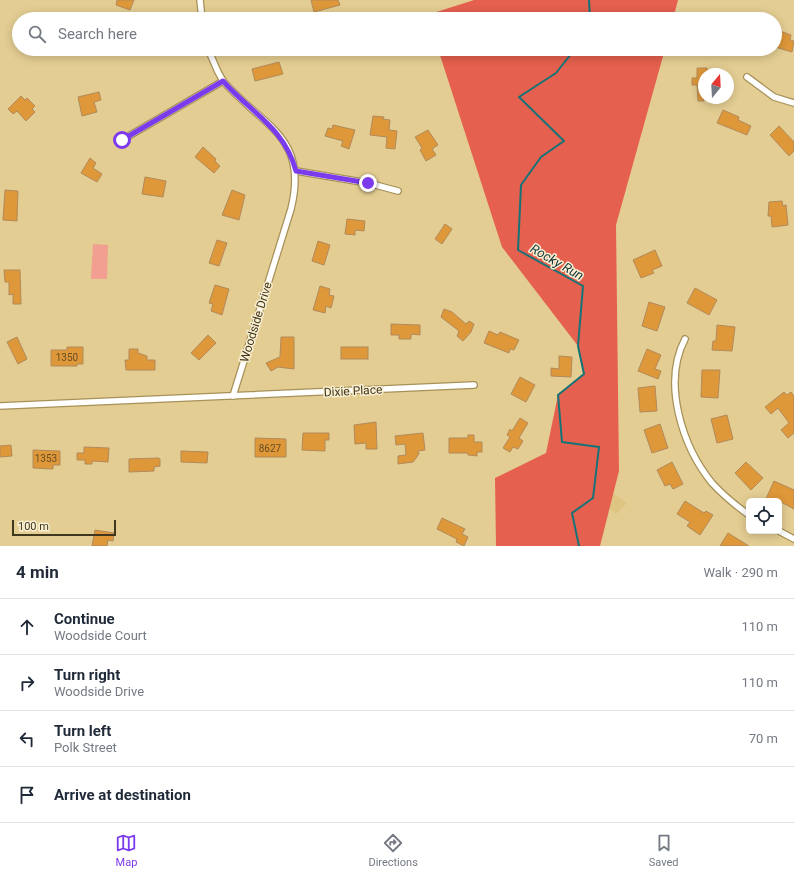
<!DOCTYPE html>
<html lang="en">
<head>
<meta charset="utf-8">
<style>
	body { margin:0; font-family:Roboto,sans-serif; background:#f6f6f7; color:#1f2937 }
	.controls { position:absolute; right:12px; bottom:12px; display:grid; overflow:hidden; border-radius:6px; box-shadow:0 2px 10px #0003 }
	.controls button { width:36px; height:36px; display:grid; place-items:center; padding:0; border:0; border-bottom:1px solid #e0e1e3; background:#fff; color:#1f2937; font:20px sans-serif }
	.compass { position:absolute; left:698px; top:68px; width:36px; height:36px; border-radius:50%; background:#fff; box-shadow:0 2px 10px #0003; rotate:18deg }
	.scale { position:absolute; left:12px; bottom:10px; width:104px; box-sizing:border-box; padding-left:4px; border:2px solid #40371f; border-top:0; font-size:11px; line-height:14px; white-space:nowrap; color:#40371f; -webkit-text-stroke:3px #faefd1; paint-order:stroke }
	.stop { position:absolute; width:12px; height:12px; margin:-9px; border:3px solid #7c3aed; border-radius:50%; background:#fff }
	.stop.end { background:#7c3aed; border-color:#fff; box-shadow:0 1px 4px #0008 }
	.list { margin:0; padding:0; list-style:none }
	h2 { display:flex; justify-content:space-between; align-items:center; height:52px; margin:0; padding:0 16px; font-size:17px }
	h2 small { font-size:13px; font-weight:400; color:#747a83 }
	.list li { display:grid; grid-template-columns:26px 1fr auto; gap:12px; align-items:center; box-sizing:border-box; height:56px; padding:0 16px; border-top:1px solid #e0e1e3 }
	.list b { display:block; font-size:15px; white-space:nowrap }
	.list p { margin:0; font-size:13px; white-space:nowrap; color:#747a83 }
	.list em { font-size:13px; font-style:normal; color:#747a83 }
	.icon { flex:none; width:22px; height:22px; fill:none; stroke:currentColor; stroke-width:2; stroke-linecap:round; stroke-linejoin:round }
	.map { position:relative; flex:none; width:794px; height:546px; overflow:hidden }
	.search { position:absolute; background:#fff; box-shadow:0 2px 10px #0003; left:12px; right:12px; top:12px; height:44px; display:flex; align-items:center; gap:10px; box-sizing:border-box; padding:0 14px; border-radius:22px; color:#747a83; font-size:15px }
	.sheet { height:276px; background:#fff }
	nav { display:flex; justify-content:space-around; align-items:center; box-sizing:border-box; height:56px; border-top:1px solid #e0e1e3; background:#fff; font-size:11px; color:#747a83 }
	nav a { display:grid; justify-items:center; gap:2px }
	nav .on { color:#7c3aed }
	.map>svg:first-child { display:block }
	.built { fill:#dec582 }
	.green { fill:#f29f91 }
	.forest { fill:#e5604e }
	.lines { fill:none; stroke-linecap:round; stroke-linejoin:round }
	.stream { stroke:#157378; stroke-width:2 }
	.building { fill:#de9739; stroke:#b28a5b }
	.minor-casing { stroke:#a69158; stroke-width:8 }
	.minor { stroke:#fff; stroke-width:5.5 }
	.route { stroke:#7c3aed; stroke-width:5 }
	.labels { text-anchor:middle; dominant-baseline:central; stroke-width:3; stroke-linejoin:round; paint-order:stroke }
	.number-label { font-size:10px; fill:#684f26 }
	.street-label { font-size:12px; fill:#40371f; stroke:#faefd1 }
	.water-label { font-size:13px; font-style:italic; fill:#12343a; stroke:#faefd1 }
</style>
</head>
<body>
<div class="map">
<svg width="794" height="546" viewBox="0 0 794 546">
	<rect width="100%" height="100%" fill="#e3cd92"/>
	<polygon class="built" points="614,494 627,503 616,514 605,505"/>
	<polygon class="green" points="93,244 108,245 107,279 91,279"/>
	<g class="forest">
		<polygon points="474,0 678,0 673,19 428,19 427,15"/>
		<polygon points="438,49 665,49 616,225 619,471 600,546 496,546 495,478 546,453 558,395 584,373 578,346 502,247"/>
	</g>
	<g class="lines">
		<g class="stream">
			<polyline points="589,0 590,19"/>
			<polyline points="575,49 556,73 519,97 564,141 541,157 521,185 518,250 583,286 578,346 584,374 558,395 562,442 599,447 593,498 572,513 579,546"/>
		</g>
	</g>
	<g class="building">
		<polygon points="117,0 134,0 130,10 116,5"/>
		<polygon points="311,0 338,0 340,5 314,12"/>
		<polygon points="777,30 791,35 790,40 794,41 792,52 775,47"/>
		<polygon points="279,62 283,74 255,81 252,69"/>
		<polygon points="697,68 707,68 708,74 704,74 704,101 698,101 697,85 692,85 692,78 697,78"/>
		<polygon points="99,92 101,100 94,102 97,112 82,116 78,97"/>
		<polygon points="21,96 25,100 27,98 35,106 32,109 35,112 26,121 17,111 13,114 8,109"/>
		<polygon points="723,110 739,117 738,120 751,126 747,135 717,123"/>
		<polygon points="373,116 384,117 383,119 390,120 389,130 397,131 395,149 386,148 387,137 370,135"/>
		<polygon points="333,125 355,130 349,149 341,146 343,141 325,136 328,128 332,129"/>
		<polygon points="779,126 794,142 794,151 789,156 770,135"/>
		<polygon points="428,130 438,145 432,149 436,155 426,161 420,150 422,148 415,137"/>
		<polygon points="203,147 216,159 215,161 220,166 214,173 195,157"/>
		<polygon points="90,158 96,163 93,168 102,174 97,182 81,173"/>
		<polygon points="145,177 166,181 163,197 142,194"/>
		<polygon points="5,190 18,191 17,221 3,220"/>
		<polygon points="232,190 245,195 239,220 222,215"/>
		<polygon points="782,201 783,206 786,205 788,225 772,227 771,216 768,216 769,202"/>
		<polygon points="347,219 365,221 364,231 355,230 355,235 345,234"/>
		<polygon points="445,224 452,229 442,244 435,239"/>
		<polygon points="217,240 227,243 219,266 209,263"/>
		<polygon points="318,241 330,245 324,265 312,261"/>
		<polygon points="655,250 662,266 652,270 654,273 641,278 633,260"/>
		<polygon points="4,270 20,270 21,304 13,304 13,294 9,295 9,282 5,282"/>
		<polygon points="215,285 229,289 222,315 211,311 213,304 209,303"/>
		<polygon points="320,286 330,289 329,295 334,296 331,308 326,306 325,313 313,310"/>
		<polygon points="695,288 717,300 709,315 687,303"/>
		<polygon points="649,302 665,307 657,331 642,326"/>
		<polygon points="444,309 452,312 466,324 469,321 474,324 471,332 463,341 457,336 459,331 441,317"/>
		<polygon points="391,324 420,325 420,335 411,334 411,339 399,339 399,335 391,335"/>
		<polygon points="717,325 735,327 732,351 712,350 713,341 716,341"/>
		<polygon points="489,331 498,335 500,332 519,340 514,350 510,349 509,353 484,343"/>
		<polygon points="208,335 216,343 199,360 191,353"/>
		<polygon points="17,337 27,359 18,364 7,342"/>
		<polygon points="281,337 294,337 294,369 278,367 271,371 266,363 280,357"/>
		<polygon points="67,347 83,347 83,364 77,364 77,366 51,366 51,350 67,350"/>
		<rect x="341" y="347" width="27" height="12"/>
		<polygon points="129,349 138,349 138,353 147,356 147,360 155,360 155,370 126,370 125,360 129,360"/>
		<polygon points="647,349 661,355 655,369 661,371 658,379 638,371"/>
		<polygon points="559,356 572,357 571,377 551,376 551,368 559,369"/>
		<polygon points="702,370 720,370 718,398 701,397"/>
		<polygon points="520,377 535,385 526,402 511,394"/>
		<polygon points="655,386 657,411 640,412 638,388"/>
		<polygon points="784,392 787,395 791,392 794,396 794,433 788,438 781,430 789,423 778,408 771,414 765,407"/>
		<polygon points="727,415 733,439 717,443 711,419"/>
		<polygon points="520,418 528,423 519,438 523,441 518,449 513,447 510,452 503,448 510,437 507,435 510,429 512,431"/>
		<polygon points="376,422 377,449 366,449 366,443 355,444 354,425"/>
		<polygon points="660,424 668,448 652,453 644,430"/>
		<polygon points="303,433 329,433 329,440 325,440 325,451 302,450"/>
		<polygon points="423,433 425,450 418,451 419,454 413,462 398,464 398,456 406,455 405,444 396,445 395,436"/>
		<polygon points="468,435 474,435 474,442 482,442 482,452 477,452 477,456 468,455 468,453 449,453 449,438 468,438"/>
		<polygon points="255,438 286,439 286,457 255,457"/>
		<polygon points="11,445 12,456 0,457 0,446"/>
		<polygon points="84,447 109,448 108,462 92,461 92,464 85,464 85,460 77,460 77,453 84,453"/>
		<polygon points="33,450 60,451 60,465 53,465 53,469 33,468"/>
		<polygon points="181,451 208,452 207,463 181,462"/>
		<polygon points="129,459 158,458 160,459 160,466 154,467 154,471 129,472"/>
		<polygon points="672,462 683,484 673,489 670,484 665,486 657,470"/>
		<polygon points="746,462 763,478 751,490 735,473"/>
		<polygon points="774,481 794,490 794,509 779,501 765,501"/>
		<polygon points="685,501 704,513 706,511 713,515 700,535 687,526 690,522 677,514"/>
		<polygon points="442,518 465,529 462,534 468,537 464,546 456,542 457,539 437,529"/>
		<polygon points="95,530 114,533 113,541 108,540 107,546 92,546"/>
		<polygon points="728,533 749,546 720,546"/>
	</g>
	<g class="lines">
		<defs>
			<g id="minor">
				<polyline points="200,0 202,19"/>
				<path d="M208,49L218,72L223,81C263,127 309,136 291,209L233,396"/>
				<polyline points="747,77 774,97 794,103"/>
				<polyline points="122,140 223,81"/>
				<polyline points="296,171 368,183 398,191"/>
				<path d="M685,339C662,383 682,446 712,483C723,495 735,505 749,515"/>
				<polyline points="0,406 474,385"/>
				<polyline points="779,531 794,539"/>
			</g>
		</defs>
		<use href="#minor" class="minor-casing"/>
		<use href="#minor" class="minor"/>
	</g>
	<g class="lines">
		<path class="route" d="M122,140L223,81C251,113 284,127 296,171L368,183"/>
	</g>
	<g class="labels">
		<g class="number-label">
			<text x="67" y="357">1350</text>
			<text x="270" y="448">8627</text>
			<text x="46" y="458">1353</text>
		</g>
		<g class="street-label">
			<text transform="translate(256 322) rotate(-73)">Woodside Drive</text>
			<text transform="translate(353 391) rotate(-3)">Dixie Place</text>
		</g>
		<g class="water-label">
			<text transform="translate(557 262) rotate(30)">Rocky Run</text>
		</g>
	</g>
</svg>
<div class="controls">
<button><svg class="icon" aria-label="locate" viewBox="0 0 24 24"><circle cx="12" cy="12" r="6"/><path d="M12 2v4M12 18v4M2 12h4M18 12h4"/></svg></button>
</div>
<svg class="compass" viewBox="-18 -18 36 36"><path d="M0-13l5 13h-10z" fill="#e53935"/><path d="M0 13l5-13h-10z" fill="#747a83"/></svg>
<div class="scale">100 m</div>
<div class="stop" style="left:122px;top:140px"></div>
<div class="stop end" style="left:368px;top:183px"></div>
<div class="search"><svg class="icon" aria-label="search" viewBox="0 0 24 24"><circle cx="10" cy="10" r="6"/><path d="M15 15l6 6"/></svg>Search here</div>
</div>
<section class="sheet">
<h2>4 min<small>Walk · 290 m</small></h2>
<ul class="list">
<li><svg class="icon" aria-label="ahead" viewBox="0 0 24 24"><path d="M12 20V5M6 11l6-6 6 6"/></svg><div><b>Continue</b><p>Woodside Court</p></div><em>110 m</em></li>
<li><svg class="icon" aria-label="right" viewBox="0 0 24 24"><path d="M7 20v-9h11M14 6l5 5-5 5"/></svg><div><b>Turn right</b><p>Woodside Drive</p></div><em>110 m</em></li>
<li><svg class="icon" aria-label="left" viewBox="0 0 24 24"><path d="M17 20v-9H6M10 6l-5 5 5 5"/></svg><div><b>Turn left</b><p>Polk Street</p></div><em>70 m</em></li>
<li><svg class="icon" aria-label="arrive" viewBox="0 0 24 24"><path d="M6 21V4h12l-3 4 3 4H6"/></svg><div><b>Arrive at destination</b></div></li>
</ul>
</section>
<nav>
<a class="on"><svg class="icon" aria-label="map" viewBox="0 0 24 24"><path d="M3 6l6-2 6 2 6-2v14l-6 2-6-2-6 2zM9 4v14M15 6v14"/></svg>Map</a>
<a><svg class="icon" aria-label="directions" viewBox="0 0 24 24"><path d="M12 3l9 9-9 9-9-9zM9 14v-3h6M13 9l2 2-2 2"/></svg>Directions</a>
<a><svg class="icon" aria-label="saved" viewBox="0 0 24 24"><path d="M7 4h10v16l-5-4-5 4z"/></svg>Saved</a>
</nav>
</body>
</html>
